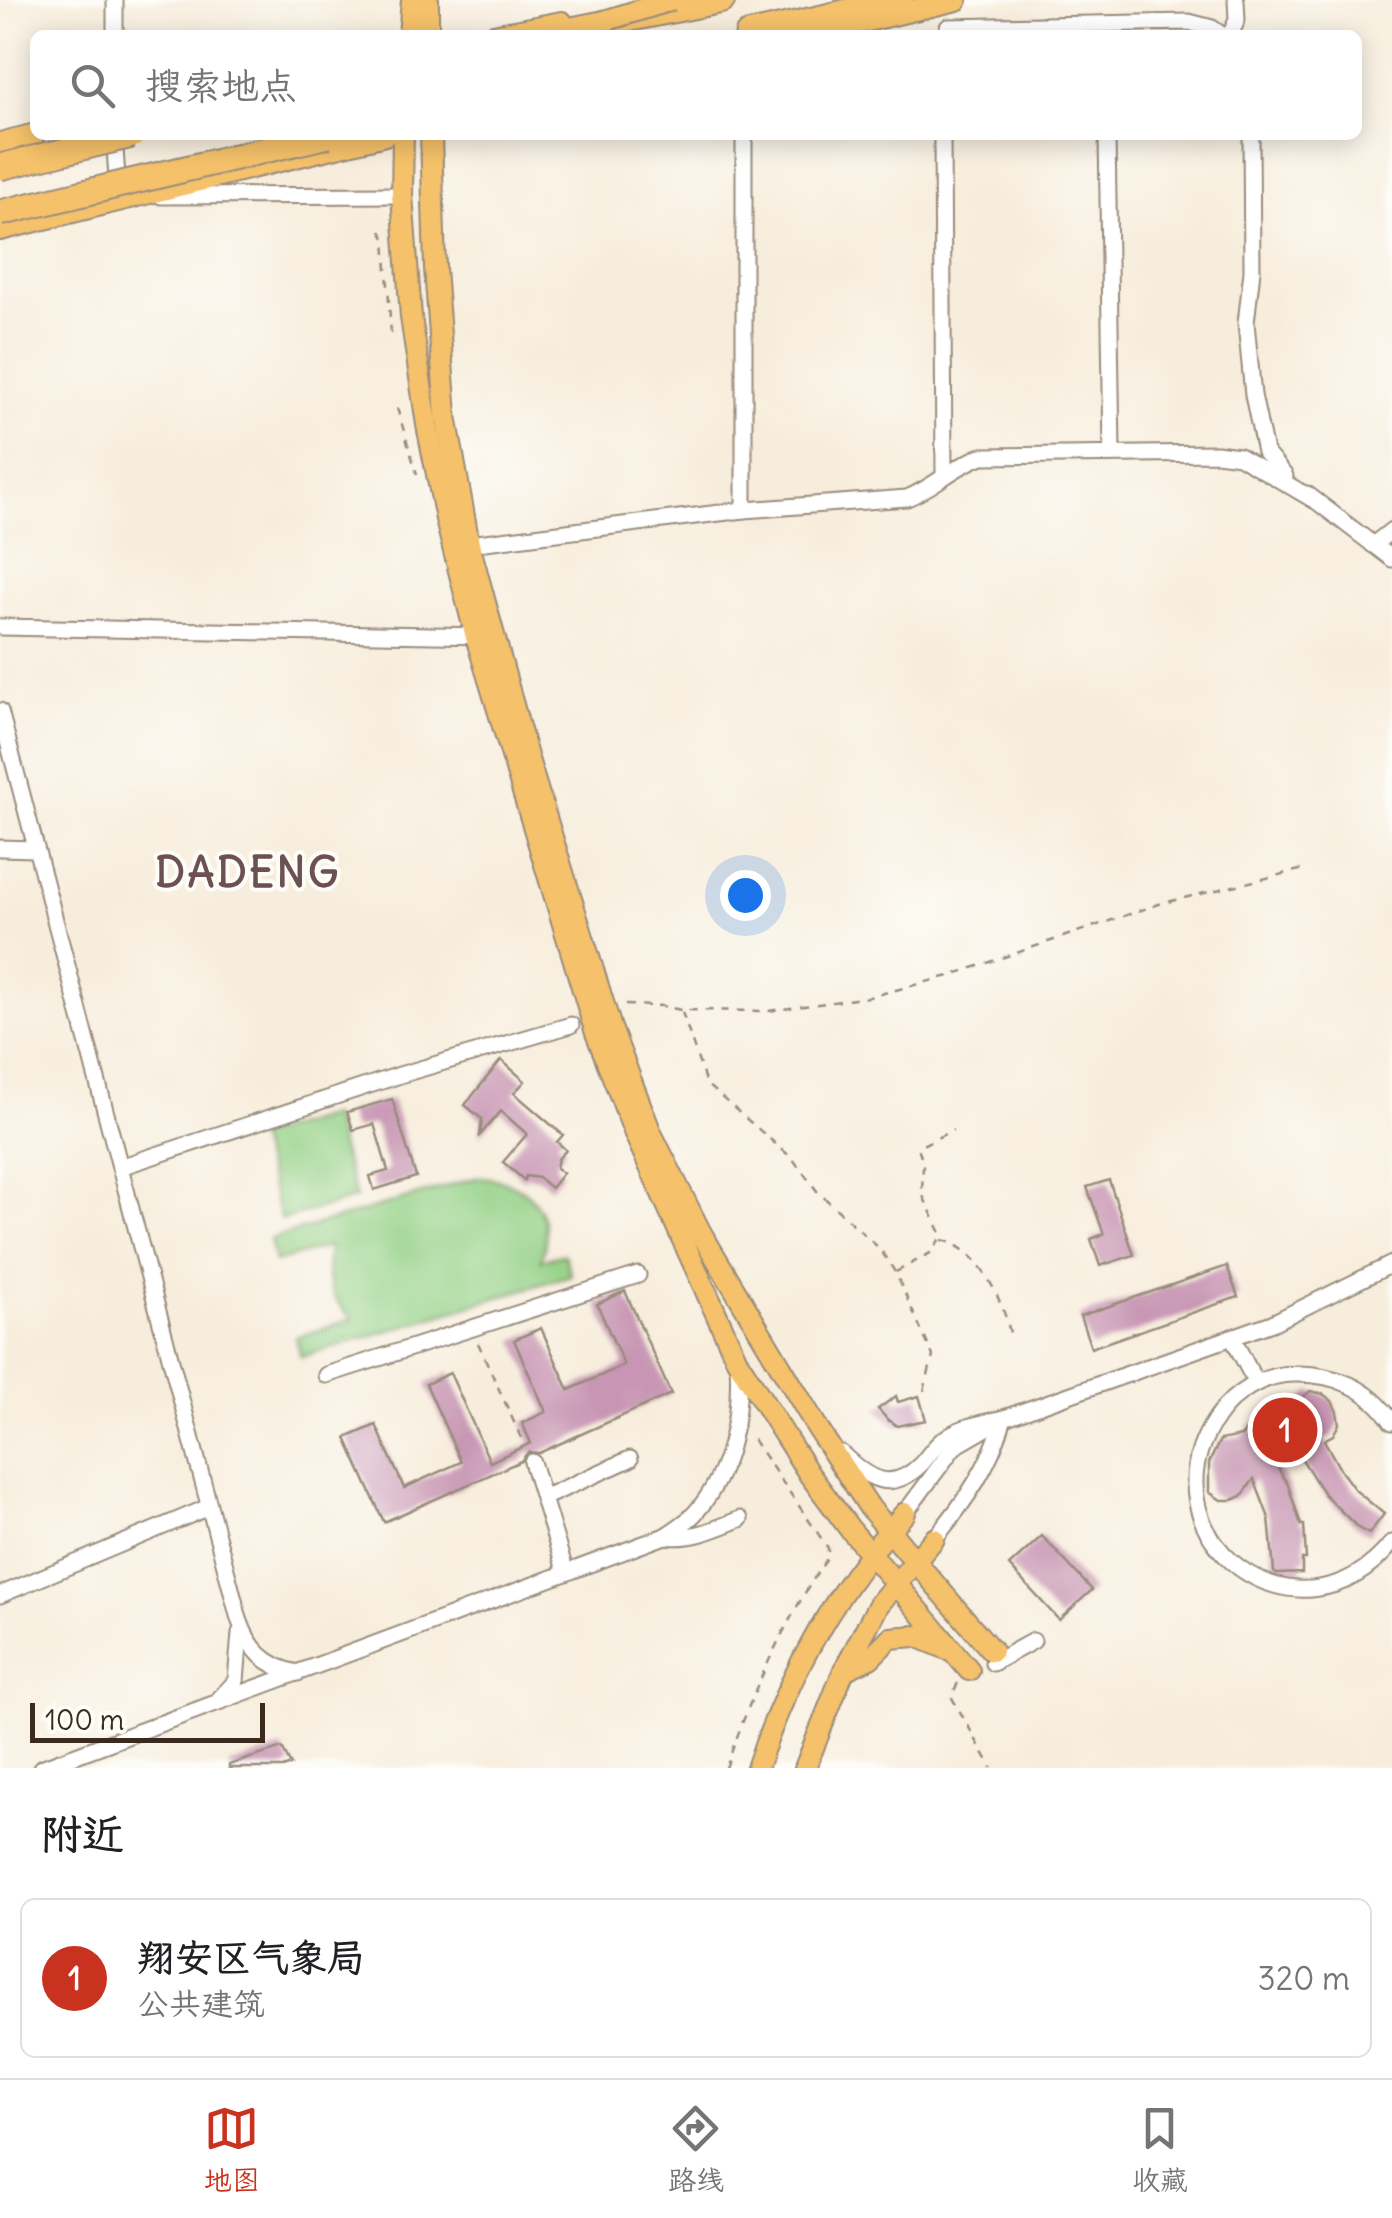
<!DOCTYPE html>
<html lang="zh">
<head>
<meta charset="utf-8">
<style>
	body { margin:0; font-family:Delius,"LXGW WenKai TC",sans-serif; background:#f6f6f6; color:#202124 }
	.scale { position:absolute; left:30px; bottom:25px; width:235px; box-sizing:border-box; padding-left:10px; border:5px solid #3b2a1e; border-top:0; font-size:28px; line-height:35px; white-space:nowrap; color:#3b2a1e; -webkit-text-stroke:8px #fdfcf7; paint-order:stroke }
	.you { position:absolute; left:745px; top:895px; width:35px; height:35px; margin:-25px; border:8px solid #fff; border-radius:50%; background:#1a73e8; box-shadow:0 0 0 15px #1a73e833 }
	.badge { display:grid; place-items:center; width:65px; height:65px; border-radius:50%; background:#c8321e; color:#fff; font-size:32px; font-weight:700 }
	.pin { position:absolute; translate:-50% -50%; border:5px solid #fff; box-shadow:0 2px 10px #0006 }
	.list { margin:0; padding:0; list-style:none }
	h2 { display:flex; justify-content:space-between; align-items:center; height:130px; margin:0; padding:0 40px; font-size:42px }
	h2 small { font-size:32px; font-weight:400; color:#757577 }
	.list li { display:grid; grid-template-columns:65px 1fr auto; gap:30px; align-items:center; box-sizing:border-box; height:160px; margin:0 20px 20px; padding:0 20px; border:2px solid #e0e0e0; border-radius:15px }
	.list b { display:block; font-size:38px; white-space:nowrap }
	.list p { margin:0; font-size:32px; white-space:nowrap; color:#757577 }
	.list em { font-size:32px; font-style:normal; color:#757577 }
	.icon { flex:none; width:55px; height:55px; fill:none; stroke:currentColor; stroke-width:2; stroke-linecap:round; stroke-linejoin:round }
	.map { position:relative; flex:none; width:1392px; height:1768px; overflow:hidden }
	.search { position:absolute; background:#fff; box-shadow:0 5px 25px #0003; left:30px; right:30px; top:30px; height:110px; display:flex; align-items:center; gap:25px; box-sizing:border-box; padding:0 35px; border-radius:15px; color:#757577; font-size:38px }
	.sheet { height:310px; background:#fff }
	nav { display:flex; justify-content:space-around; align-items:center; box-sizing:border-box; height:140px; border-top:2px solid #e0e0e0; background:#fff; font-size:28px; color:#757577 }
	nav a { display:grid; justify-items:center; gap:5px }
	nav .on { color:#c8321e }
	.map>svg:first-child { display:block }
	.green { fill:#93d085; stroke:#677d52; stroke-width:2.5 }
	.building { fill:#c896b4 }
	.lines { fill:none; stroke-linecap:round; stroke-linejoin:round }
	.minor-casing { stroke:#998c7d; stroke-width:19 }
	.major-casing { stroke:#998c7d; stroke-width:24 }
	.highway-casing { stroke:#998c7d; stroke-width:29 }
	.path { stroke:#998c7d; stroke-width:2.5; stroke-dasharray:8 8; stroke-linecap:butt }
	.minor { stroke:#fff; stroke-width:15 }
	.major { stroke:#f5c16b; stroke-width:20 }
	.highway { stroke:#f5c16b; stroke-width:25 }
	.major-bridge-casing { stroke:#998c7d; stroke-width:24; stroke-linecap:butt }
	.highway-bridge-casing { stroke:#998c7d; stroke-width:29; stroke-linecap:butt }
	.major-bridge { stroke:#f5c16b; stroke-width:20 }
	.highway-bridge { stroke:#f5c16b; stroke-width:25 }
	.labels { text-anchor:middle; dominant-baseline:central; stroke-width:8; stroke-linejoin:round; paint-order:stroke }
	.district-label { font-size:42px; font-weight:bold; letter-spacing:2.5px; fill:#6c5052; stroke:#fdfcf7 }
</style>
</head>
<body>
<div class="map">
<svg width="1392" height="1768" viewBox="0 0 1392 1768">
	<rect width="100%" height="100%" fill="#fdfcf7"/>
	<filter id="ink" filterUnits="userSpaceOnUse"><feTurbulence type="fractalNoise" baseFrequency=".01" numOctaves="2"/><feDisplacementMap in="SourceGraphic" scale="20" xChannelSelector="R" yChannelSelector="G"/><feConvolveMatrix kernelMatrix="1 2 1 2 8 2 1 2 1" color-interpolation-filters="sRGB"/></filter>
	<filter id="wash" filterUnits="userSpaceOnUse"><feTurbulence type="fractalNoise" baseFrequency=".0048" numOctaves="4" result="noise"/><feDisplacementMap in="SourceGraphic" scale="40" xChannelSelector="R" yChannelSelector="G"/><feGaussianBlur stdDeviation="2.25" result="paint"/><feColorMatrix in="noise" values="0 0 0 0 0 0 0 0 0 0 0 0 0 0 0 0 0 1.4 0 .05"/><feComposite in="paint" operator="in"/></filter>
	<g filter="url(#wash)">
		<rect width="100%" height="100%" fill="#f7eddc"/>
		<g class="green">
			<polygon points="331,1116 356,1198 281,1220 257,1137"/>
			<path d="M479,1177C527,1180 557,1210 541,1260L564,1254L571,1275L301,1357L296,1337L353,1319C329,1299 323,1276 330,1246L275,1262L270,1239Z"/>
		</g>
		<g id="blocks">
			<g class="building">
				<polygon points="501,1060 525,1081 514,1093 563,1135 557,1142 566,1150 558,1159 556,1168 563,1173 551,1188 539,1178 526,1176 524,1180 503,1162 527,1134 501,1111 480,1135 482,1119 465,1105"/>
				<polygon points="392,1099 416,1177 374,1190 370,1176 388,1171 374,1124 353,1130 347,1112"/>
				<polygon points="1109,1180 1134,1255 1100,1266 1091,1239 1104,1234 1087,1187"/>
				<polygon points="1227,1266 1238,1297 1091,1348 1080,1316"/>
				<polygon points="625,1291 671,1394 539,1453 528,1452 521,1461 384,1522 346,1438 376,1425 404,1488 461,1462 426,1384 450,1373 490,1462 531,1443 522,1423 546,1412 514,1340 541,1328 569,1390 624,1365 597,1304"/>
				<polygon points="1310,1391 1323,1394 1332,1401 1337,1412 1339,1424 1333,1435 1324,1440 1341,1471 1355,1490 1384,1514 1369,1534 1358,1528 1324,1494 1300,1456 1278,1468 1288,1485 1301,1525 1304,1525 1306,1559 1302,1559 1302,1573 1277,1574 1274,1572 1269,1518 1254,1479 1242,1496 1233,1500 1221,1500 1209,1492 1209,1463 1220,1440 1241,1436 1256,1421 1293,1407"/>
				<polygon points="896,1396 898,1402 919,1396 926,1420 897,1426 888,1420 878,1409"/>
				<polygon points="1042,1536 1092,1590 1059,1620 1009,1566"/>
				<polygon points="282,1748 291,1765 283,1768 229,1768 229,1765"/>
			</g>
		</g>
	</g>
	<g filter="url(#ink)">
		<use href="#blocks" fill-opacity="0" stroke="#998c7d" stroke-width="2.5"/>
		<g class="lines">
			<defs>
				<g id="minor">
					<polyline points="948,27 1189,22 1212,28 1222,35"/>
					<polyline points="115,35 115,0"/>
					<polyline points="1230,35 1237,20 1236,0"/>
					<polyline points="114,135 117,177 126,188"/>
					<polyline points="942,135 944,475"/>
					<polyline points="1107,135 1112,453"/>
					<polyline points="1251,135 1252,271 1246,323 1253,395 1265,452 1285,476"/>
					<polyline points="161,196 402,195"/>
					<polyline points="1307,494 1392,559"/>
					<path d="M744,510L907,498C934,487 954,466 982,456L1217,453L1239,456L1314,500"/>
					<polyline points="469,544 744,510 744,135"/>
					<polyline points="1373,545 1392,530"/>
					<polyline points="0,627 486,636"/>
					<path d="M0,711L239,1619C249,1649 266,1667 298,1673"/>
					<polyline points="0,848 35,849"/>
					<polyline points="120,1167 403,1074 571,1025"/>
					<polyline points="1232,1337 1256,1383"/>
					<polyline points="326,1375 638,1275"/>
					<path d="M1392,1422C1370,1388 1334,1373 1294,1374C1264,1374 1233,1393 1217,1417C1136,1534 1298,1659 1392,1543"/>
					<path d="M841,1453C868,1479 891,1495 922,1463C929,1455 935,1445 944,1439C960,1426 984,1423 1004,1418L1272,1323L1392,1264"/>
					<polyline points="532,1462 566,1573"/>
					<polyline points="543,1498 630,1459"/>
					<path d="M905,1513L954,1447L1004,1418C990,1466 966,1501 934,1539"/>
					<path d="M665,1536C692,1540 715,1529 740,1519"/>
					<polyline points="0,1595 209,1507"/>
					<polyline points="993,1663 1033,1641"/>
					<polyline points="220,1698 236,1681 240,1633"/>
					<path d="M41,1768L665,1536C675,1529 688,1522 696,1512C731,1472 741,1415 738,1364"/>
				</g>
				<g id="major">
					<polyline points="428,0 428,35"/>
					<polyline points="409,35 412,0"/>
					<polyline points="493,35 562,22"/>
					<polyline points="808,35 957,0"/>
					<polyline points="403,135 402,195 411,317 427,425 447,524 476,637 596,1033 635,1134 737,1360 809,1474 849,1528 969,1670"/>
					<polyline points="431,135 435,268 446,416 469,544 527,756 611,1028 651,1133 701,1233 821,1434 870,1508 992,1651"/>
					<polyline points="0,143 35,134"/>
					<polyline points="0,230 385,135"/>
					<polyline points="844,1670 870,1658 890,1638 916,1636 947,1649"/>
					<path d="M757,1768C790,1671 836,1589 905,1513"/>
					<polyline points="805,1768 844,1670 879,1604 934,1539"/>
				</g>
				<g id="highway">
					<polyline points="547,35 722,0"/>
					<polyline points="748,35 900,0"/>
				</g>
			</defs>
			<use href="#minor" class="minor-casing"/>
			<use href="#major" class="major-casing"/>
			<use href="#highway" class="highway-casing"/>
			<g class="path">
				<polyline points="381,231 385,238 391,334 388,340"/>
				<polyline points="397,408 417,474"/>
				<polyline points="625,1005 662,1006 681,1010 768,1011 869,997 949,976 1159,904 1308,868"/>
				<polyline points="682,1012 706,1084 792,1158 817,1191 880,1249 895,1272 933,1356 924,1391"/>
				<path d="M942,1240C979,1248 1003,1301 1010,1333"/>
				<polyline points="896,1272 932,1252 942,1235 922,1194 923,1163 918,1147 953,1130"/>
				<polyline points="478,1343 523,1442"/>
				<polyline points="958,1683 951,1696 992,1768"/>
				<path d="M726,1768C751,1694 784,1621 828,1557V1548L750,1435"/>
			</g>
			<use href="#minor" class="minor"/>
			<use href="#major" class="major"/>
			<use href="#highway" class="highway"/>
			<defs>
				<polyline id="major-bridge" points="601,22 672,0"/>
				<g id="highway-bridge">
					<polyline points="0,167 132,135"/>
					<polyline points="0,213 328,135"/>
				</g>
			</defs>
			<use href="#major-bridge" class="major-bridge-casing"/>
			<use href="#highway-bridge" class="highway-bridge-casing"/>
			<use href="#major-bridge" class="major-bridge"/>
			<use href="#highway-bridge" class="highway-bridge"/>
		</g>
	</g>
	<g class="labels">
		<g class="district-label">
			<text x="248" y="872">DADENG</text>
		</g>
	</g>
</svg>
<div class="scale">100 m</div>
<div class="you"></div>
<div class="pin badge" style="left:1285px;top:1430px">1</div>
<div class="search"><svg class="icon" aria-label="search" viewBox="0 0 24 24"><circle cx="10" cy="10" r="6"/><path d="M15 15l6 6"/></svg>搜索地点</div>
</div>
<section class="sheet">
<h2>附近<small></small></h2>
<ul class="list">
<li><span class="badge">1</span><div><b>翔安区气象局</b><p>公共建筑</p></div><em>320 m</em></li>
</ul>
</section>
<nav>
<a class="on"><svg class="icon" aria-label="map" viewBox="0 0 24 24"><path d="M3 6l6-2 6 2 6-2v14l-6 2-6-2-6 2zM9 4v14M15 6v14"/></svg>地图</a>
<a><svg class="icon" aria-label="directions" viewBox="0 0 24 24"><path d="M12 3l9 9-9 9-9-9zM9 14v-3h6M13 9l2 2-2 2"/></svg>路线</a>
<a><svg class="icon" aria-label="saved" viewBox="0 0 24 24"><path d="M7 4h10v16l-5-4-5 4z"/></svg>收藏</a>
</nav>
</body>
</html>
